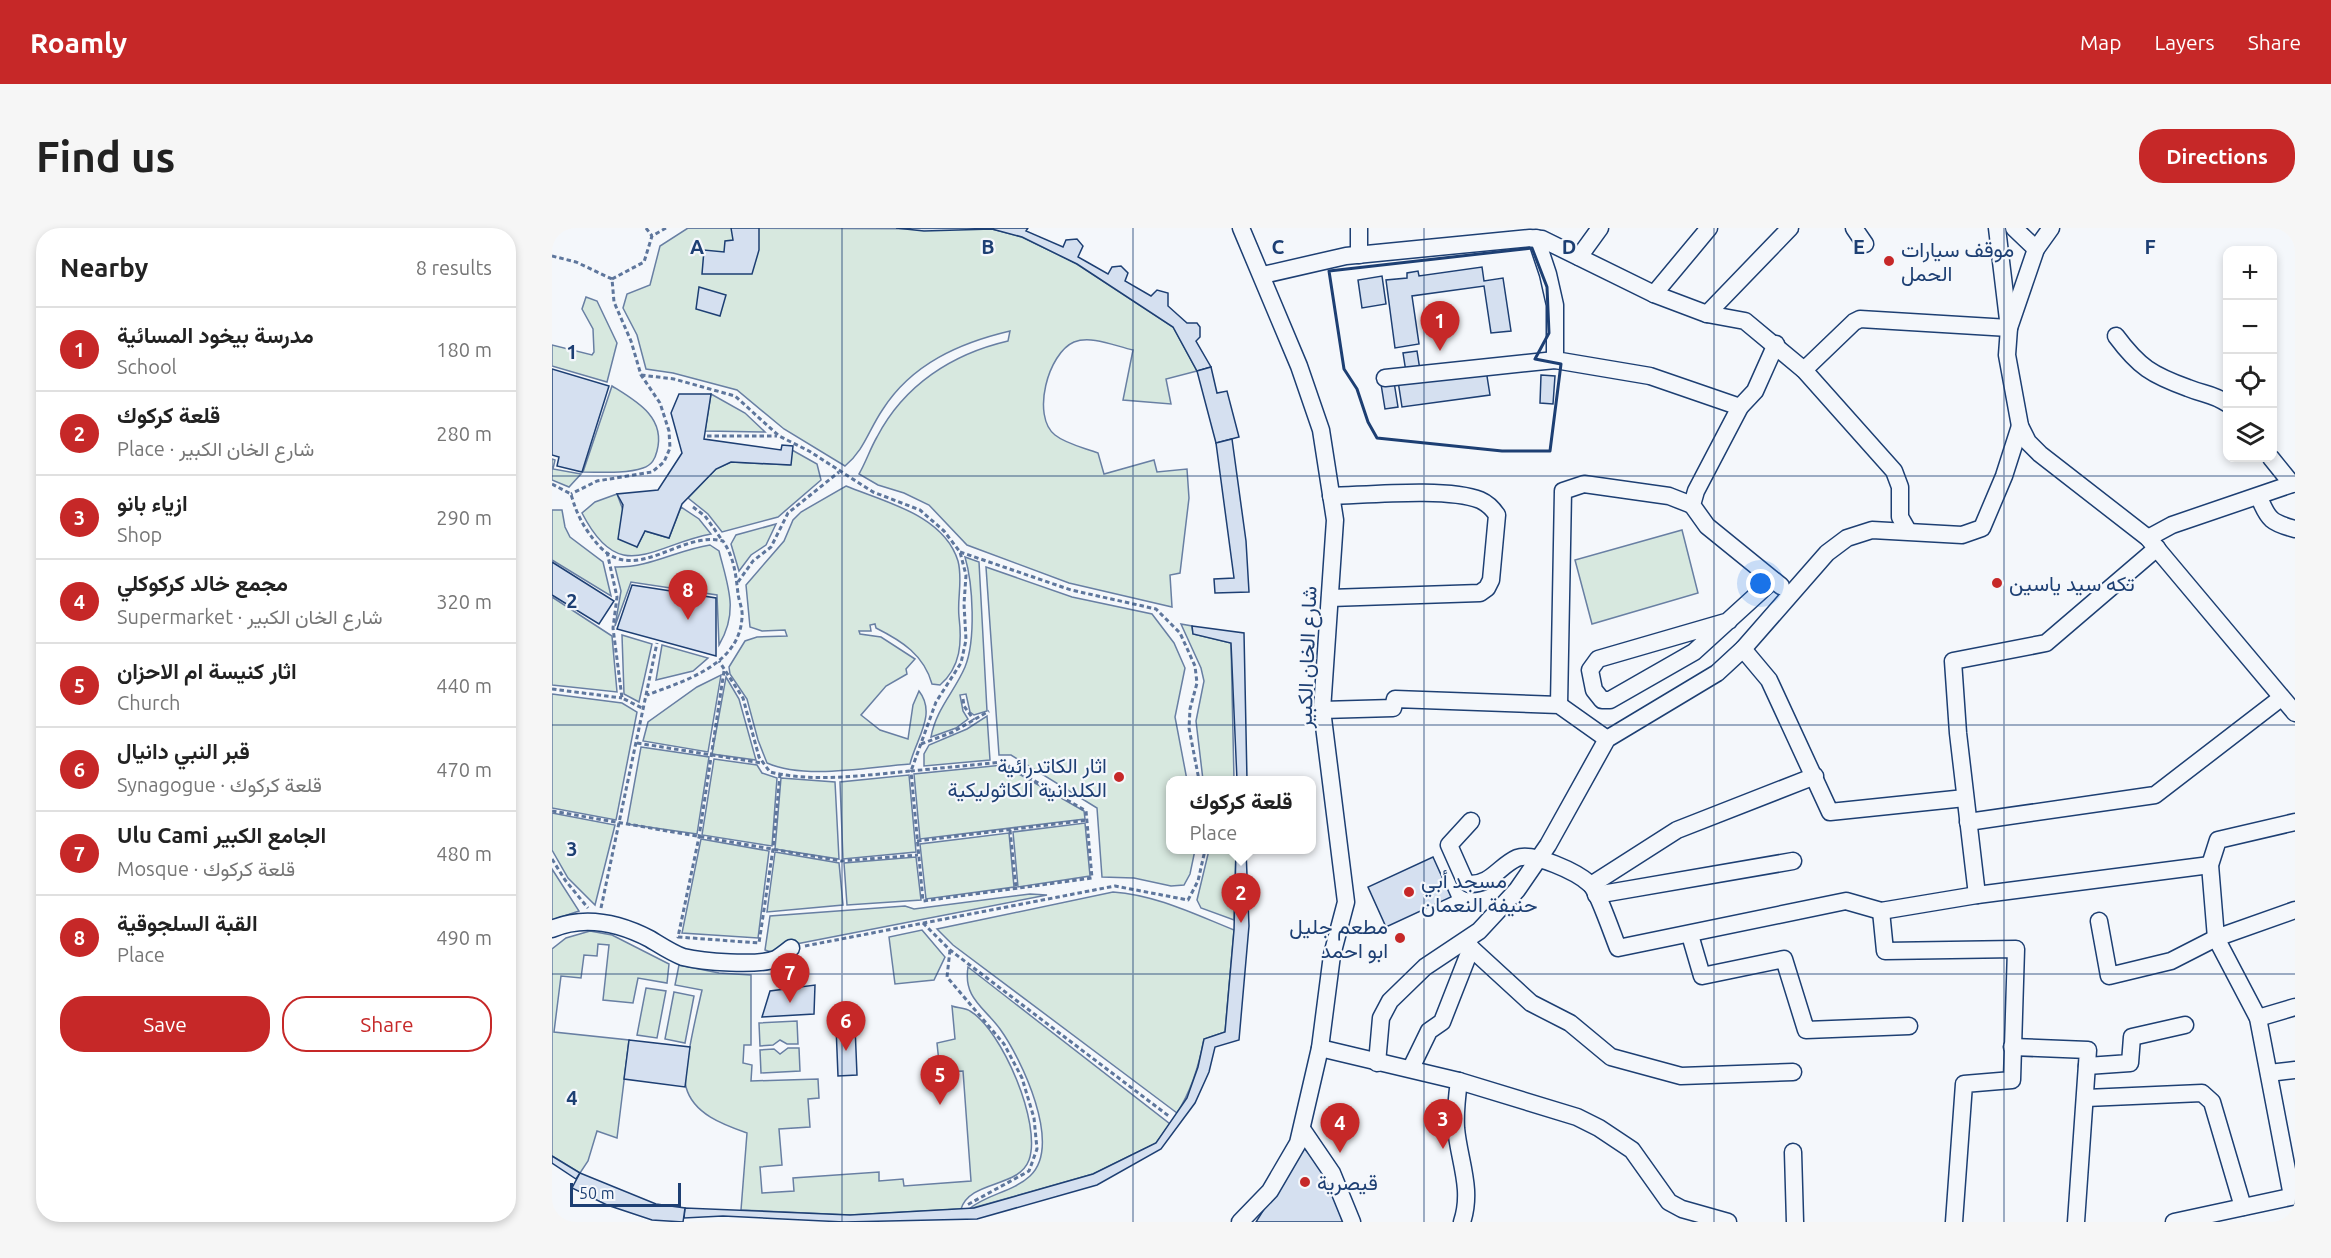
<!DOCTYPE html>
<html lang="en">
<head>
<meta charset="utf-8">
<style>
	body { margin:0; font-family:Ubuntu,Vazirmatn,sans-serif; background:#f6f6f6; color:#222 }
	.controls { position:absolute; right:18px; top:18px; display:grid; overflow:hidden; border-radius:12px; box-shadow:0 3px 9px #0003 }
	.controls button { width:54px; height:54px; display:grid; place-items:center; padding:0; border:0; border-bottom:2px solid #e0e0e0; background:#fff; color:#222; font:30px sans-serif }
	.scale { position:absolute; left:18px; bottom:15px; width:111px; box-sizing:border-box; padding-left:6px; border:3px solid #1d3f73; border-top:0; font-size:16px; line-height:21px; white-space:nowrap; color:#1d3f73; -webkit-text-stroke:4px #f4f7fb; paint-order:stroke }
	.you { position:absolute; left:1209px; top:356px; width:21px; height:21px; margin:-15px; border:4px solid #fff; border-radius:50%; background:#1a73e8; box-shadow:0 0 0 9px #1a73e833 }
	.badge { display:grid; place-items:center; width:39px; height:39px; border-radius:50%; background:#c62828; color:#fff; font-size:20px; font-weight:700 }
	.pin { position:absolute; translate:-50% -50px; filter:drop-shadow(0 2px 3px #0008) }
	.pin::after { content:''; position:absolute; top:32px; width:21px; height:18px; background:inherit; clip-path:polygon(0 0,100% 0,50% 100%) }
	.popup { position:absolute; left:614px; top:548px; width:150px; height:78px; box-sizing:border-box; display:grid; place-content:center; border-radius:12px; background:#fff; filter:drop-shadow(0 2px 4px #0005); font-size:20px; white-space:nowrap; color:#767676 }
	.popup b { font-size:22px; color:#222 }
	.popup::after { content:''; position:absolute; left:50%; top:100%; margin-left:-12px; border:12px solid transparent; border-top-color:#fff }
	.list { margin:0; padding:0; list-style:none }
	h2 { display:flex; justify-content:space-between; align-items:center; height:78px; margin:0; padding:0 24px; font-size:26px }
	h2 small { font-size:20px; font-weight:400; color:#767676 }
	.list li { display:grid; grid-template-columns:39px 1fr auto; gap:18px; align-items:center; box-sizing:border-box; height:84px; padding:0 24px; border-top:2px solid #e0e0e0 }
	.list b { display:block; font-size:22px; white-space:nowrap }
	.list p { margin:0; font-size:20px; white-space:nowrap; color:#767676 }
	.list em { font-size:20px; font-style:normal; color:#767676 }
	.actions { display:flex; gap:12px; padding:18px 24px }
	.actions a { flex:1; padding:14px 0; border:2px solid #c62828; border-radius:24px; text-align:center; font-size:21px; color:#c62828 }
	.actions .main { background:#c62828; color:#fff }
	.icon { flex:none; width:33px; height:33px; fill:none; stroke:currentColor; stroke-width:2; stroke-linecap:round; stroke-linejoin:round }
	.map { position:relative; flex:none; width:1743px; height:994px; overflow:hidden; border-radius:24px }
	header { display:flex; align-items:center; gap:36px; box-sizing:border-box; height:84px; padding:0 30px; background:#c62828; color:#fff }
	header strong { font-size:28px }
	nav { display:flex; gap:33px; margin-inline-start:auto; font-size:21px }
	.intro { display:flex; align-items:center; justify-content:space-between; box-sizing:border-box; height:144px; padding:0 36px }
	h1 { margin:0; font-size:42px }
	.button { padding:15px 27px; border-radius:24px; background:#c62828; color:#fff; font-size:21px; font-weight:700 }
	main { display:flex; gap:36px; padding:0 36px }
	aside { flex:1; background:#fff; border-radius:24px; box-shadow:0 3px 9px #0003 }
	.map>svg:first-child { display:block }
	.green { fill:#d7e8df; stroke:#687fa3; stroke-width:1.5 }
	.building { fill:#d5e0f0; stroke:#1d3f73; stroke-width:1.5 }
	.lines { fill:none; stroke-linecap:round; stroke-linejoin:round }
	.minor-casing { stroke:#1d3f73; stroke-width:19 }
	.path { stroke:#5e769c; stroke-width:3; stroke-dasharray:4.5 3; stroke-linecap:butt }
	.minor { stroke:#f4f7fb; stroke-width:16 }
	.wall { stroke:#1d3f73; stroke-width:3 }
	.grid { fill:none; stroke:#1d3f73; stroke-width:1.5; stroke-opacity:0.55 }
	.poi-dot { fill:#c62828; stroke:#f4f7fb; stroke-width:2 }
	.labels { text-anchor:middle; dominant-baseline:central; stroke-width:4.5; stroke-linejoin:round; paint-order:stroke }
	.poi-label { font-size:21px; fill:#1d3f73; stroke:#f4f7fb; text-anchor:start }
	.street-label { font-size:21px; fill:#1d3f73; stroke:#f4f7fb }
	.grid-label { font-size:20px; text-anchor:middle; font-weight:bold; fill:#1d3f73; stroke:#f4f7fb; stroke-width:4.5; stroke-linejoin:round; paint-order:stroke }
</style>
</head>
<body>
<header>
<strong>Roamly</strong>
<nav><a>Map</a><a>Layers</a><a>Share</a></nav>
</header>
<div class="intro"><h1>Find us</h1><a class="button">Directions</a></div>
<main>
<aside>
<h2>Nearby<small>8 results</small></h2>
<ul class="list">
<li><span class="badge">1</span><div><b>مدرسة بيخود المسائية</b><p>School</p></div><em>180 m</em></li>
<li><span class="badge">2</span><div><b>قلعة كركوك</b><p>Place · شارع الخان الكبير</p></div><em>280 m</em></li>
<li><span class="badge">3</span><div><b>ازياء بانو</b><p>Shop</p></div><em>290 m</em></li>
<li><span class="badge">4</span><div><b>مجمع خالد كركوكلي</b><p>Supermarket · شارع الخان الكبير</p></div><em>320 m</em></li>
<li><span class="badge">5</span><div><b>اثار كنيسة ام الاحزان</b><p>Church</p></div><em>440 m</em></li>
<li><span class="badge">6</span><div><b>قبر النبي دانيال</b><p>Synagogue · قلعة كركوك</p></div><em>470 m</em></li>
<li><span class="badge">7</span><div><b>Ulu Cami الجامع الكبير</b><p>Mosque · قلعة كركوك</p></div><em>480 m</em></li>
<li><span class="badge">8</span><div><b>القبة السلجوقية</b><p>Place</p></div><em>490 m</em></li>
</ul>
<div class="actions"><a class="main">Save</a><a>Share</a></div>
</aside>
<div class="map">
<svg width="1743" height="994" viewBox="0 0 1743 994">
	<rect width="100%" height="100%" fill="#f4f7fb"/>
	<g class="green">
		<path d="M136,0L440,1L470,9L525,36L621,99L645,143L614,151L619,176L571,172L581,122C563,118 539,107 522,114C496,125 479,188 503,207C514,216 533,220 546,225L552,246L602,232L605,244L635,241L637,270L628,345L618,347L620,379L517,355L415,317L377,277L352,265L326,257L307,246C314,234 318,221 325,209C352,157 400,126 456,113L458,103C407,115 360,136 331,181C316,203 313,221 293,238L232,201L185,162L121,145L94,141L85,107L71,80L75,66L98,57L108,18Z"/>
		<polygon points="34,69 45,73 65,115 55,154 0,138 0,117 40,127 42,124 41,101 30,81"/>
		<path d="M60,158C84,173 114,189 105,223C103,231 100,237 91,240C73,246 50,244 31,244Z"/>
		<polygon points="159,166 193,185 213,204 153,203"/>
		<polygon points="240,222 265,236 269,252 226,289 170,304 156,286 136,270 164,241 179,234 238,237"/>
		<polygon points="0,231 3,232 1,241 29,246 17,259 0,252"/>
		<path d="M294,258C333,274 392,287 406,333C411,352 405,370 407,389C410,414 409,439 388,457L380,456C372,427 350,413 324,400L323,396L318,397L319,403H307L308,406L329,409L363,431L354,441L355,446L334,458L309,487L328,502L356,511L361,477L367,463C385,486 364,511 358,536C316,539 254,552 215,535L206,512L195,471L178,446L177,439L193,413L205,409L235,408L233,402L210,403L198,399L194,357L232,313L241,292L249,284Z"/>
		<path d="M65,266L85,319L93,303L117,310L129,279L147,291L159,306C100,317 68,359 30,285L43,274Z"/>
		<polygon points="0,282 10,282 13,299 18,309 51,334 59,368 0,332"/>
		<polygon points="224,296 214,317 199,327 187,343 179,316 184,307"/>
		<polygon points="1130,302 1146,365 1040,396 1023,332"/>
		<path d="M158,317L167,323C176,359 187,383 167,417L165,367L79,354L63,398L69,363L63,339C97,340 125,322 158,317Z"/>
		<path d="M413,329L427,334L435,483L422,487L418,484L414,466L408,467L411,483L416,491L404,500L379,509C384,481 403,463 413,439C424,412 421,356 413,329Z"/>
		<polygon points="434,339 520,369 600,386 622,415 633,440 623,489 635,552 618,552 618,622 643,622 638,646 632,657 619,658 582,650 550,649 545,580 459,527 447,527"/>
		<polygon points="0,369 60,408 65,464 0,457"/>
		<polygon points="629,396 640,398 641,406 679,415 682,552 651,552 644,493 652,453 649,440"/>
		<polygon points="70,407 100,416 87,474 72,466"/>
		<polygon points="110,417 156,430 141,443 104,452"/>
		<polygon points="169,447 156,524 91,513 96,494 145,459"/>
		<polygon points="174,449 187,471 204,532 160,526"/>
		<polygon points="0,466 70,475 85,484 64,592 0,580"/>
		<polygon points="435,488 438,532 372,538 372,526 377,517 415,501"/>
		<polygon points="89,519 157,529 145,606 75,596"/>
		<polygon points="162,531 205,537 210,545 225,550 220,618 150,607"/>
		<polygon points="451,537 532,583 533,591 368,611 362,546"/>
		<polygon points="357,547 364,624 291,631 288,554"/>
		<polygon points="229,550 283,554 287,631 223,621"/>
		<polygon points="0,585 63,597 43,677 16,650 0,622"/>
		<polygon points="533,595 538,648 466,659 461,604"/>
		<polygon points="457,605 462,659 374,671 368,616"/>
		<polygon points="149,611 217,623 206,710 130,705"/>
		<polygon points="657,622 684,622 682,692 649,680 645,672"/>
		<polygon points="223,624 287,635 291,677 215,684"/>
		<polygon points="364,629 369,672 295,677 292,635"/>
		<polygon points="0,641 27,683 0,692"/>
		<path d="M561,664C604,667 642,686 682,702L673,804L652,811C647,838 640,862 625,885L401,717L385,701Z"/>
		<polygon points="478,666 495,667 239,717 222,725 213,722 218,688 353,678 362,681"/>
		<polygon points="370,702 393,729 382,752 343,756 337,709"/>
		<polygon points="38,703 60,707 117,736 115,755 86,750 81,775 51,772 57,717 46,716 45,728 32,727 29,750 9,748 2,804 77,812 65,910 45,903 36,933 28,945 0,928 0,721 14,710"/>
		<path d="M127,737L167,745L199,747V817H192L191,835L200,837L199,853L266,851L267,870L256,871L258,899L227,901L230,937L208,939L210,965L242,963L241,950L327,944V953L351,951L352,958L419,953L411,843L388,844L385,815L403,811L400,778C405,780 414,780 418,783C450,802 490,896 477,932C467,960 418,952 409,981L298,987L189,982L195,905C172,897 141,886 134,859C130,845 146,780 150,762L123,757Z"/>
		<path d="M416,739L618,896L604,915L541,946L417,981C435,966 461,964 478,948C511,917 469,830 448,801C432,779 411,770 416,739Z"/>
		<polygon points="94,760 114,763 105,810 85,807"/>
		<polygon points="122,764 142,768 133,815 113,811"/>
		<polygon points="245,793 246,816 235,816 228,812 221,817 208,818 207,795"/>
		<polygon points="236,820 247,820 248,843 209,845 208,822 222,821 228,826"/>
	</g>
	<g class="building">
		<polygon points="179,0 207,0 207,22 200,46 150,46 152,22 172,24 173,13 181,12"/>
		<polygon points="344,0 476,0 474,3 511,19 514,12 525,11 531,18 526,29 535,34 556,46 560,39 569,38 576,45 573,53 599,68 605,62 616,65 616,78 635,95 645,95 648,99 648,109 644,113 659,139 645,143 621,99 525,36 470,9 440,1 372,3"/>
		<polygon points="930,39 932,53 951,50 959,103 939,105 932,58 860,68 867,116 843,120 834,52 855,50 855,45 866,43 867,48"/>
		<polygon points="830,48 834,76 810,80 806,52"/>
		<polygon points="147,59 174,67 168,88 144,81"/>
		<polygon points="865,123 868,142 854,144 851,125"/>
		<polygon points="659,139 665,165 675,163 687,209 664,215 645,143"/>
		<polygon points="0,141 57,158 30,244 5,238 7,229 0,227"/>
		<polygon points="934,142 938,167 850,179 846,153"/>
		<polygon points="989,147 1003,148 1001,176 988,175"/>
		<polygon points="842,154 846,179 833,181 829,156"/>
		<polygon points="127,166 159,166 152,211 229,222 230,217 241,218 239,237 179,234 164,241 130,276 117,310 93,303 85,319 66,311 71,277 65,266 106,262 130,225 119,185"/>
		<polygon points="680,211 694,313 697,364 663,365 662,351 682,350 664,215"/>
		<polygon points="0,334 62,373 47,396 0,367"/>
		<polygon points="80,357 164,370 164,428 65,401"/>
		<polygon points="640,398 692,405 695,552 685,552 679,415 641,406"/>
		<polygon points="684,622 694,622 697,698 687,812 663,819 657,844 643,875 609,921 545,957 425,991 292,994 171,988 132,990 133,980 298,987 422,980 541,946 604,915 635,870 646,839 652,811 673,804 682,702"/>
		<polygon points="881,629 899,669 834,699 816,659"/>
		<polygon points="263,757 262,786 210,789 218,763"/>
		<polygon points="284,798 303,798 305,847 286,848"/>
		<polygon points="77,812 138,819 133,859 72,851"/>
		<polygon points="751,919 771,941 791,994 704,994"/>
		<polygon points="0,928 28,945 24,951 0,935"/>
		<polygon points="28,945 104,976 133,980 131,994 100,992 55,977 20,960"/>
	</g>
	<g class="lines">
		<defs>
			<g id="minor">
				<polyline points="807,0 807,27"/>
				<polyline points="1302,0 1313,16"/>
				<polyline points="1445,0 1457,100 1455,127 1468,198 1476,214 1488,226 1596,310 1743,485"/>
				<polyline points="1462,0 1484,21"/>
				<polyline points="984,10 996,46 1003,77 1003,132 1098,148 1188,179"/>
				<polyline points="1027,29 1048,0"/>
				<polyline points="711,47 794,28 978,10 990,11 1102,66 1155,86 1193,93 1252,142 1342,243 1348,259 1348,289 1356,303"/>
				<polyline points="1102,66 1157,0"/>
				<polyline points="1155,86 1238,0"/>
				<path d="M1564,108C1587,139 1600,147 1636,160C1653,167 1660,165 1676,176"/>
				<polyline points="1224,116 1203,163 1188,179 1144,263 1140,277 1155,298 1229,358"/>
				<polyline points="1252,142 1302,94 1308,91 1457,100 1484,21 1499,0"/>
				<polyline points="833,150 1003,132"/>
				<polyline points="1719,230 1740,256"/>
				<path d="M1707,269C1716,292 1720,295 1743,301"/>
				<polyline points="1596,310 1620,297 1743,255"/>
				<path d="M778,370L928,365L935,360L939,352L945,287C941,281 935,275 928,272C896,259 815,267 779,268"/>
				<polyline points="1177,393 1046,431 1038,442 1042,462 1050,472 1058,472 1142,424 1221,352"/>
				<polyline points="1191,421 1217,452 1278,584 1413,570"/>
				<polyline points="1007,477 1011,263 1032,256 1117,268 1140,277"/>
				<polyline points="770,482 841,480 843,471 1007,477 1055,511"/>
				<path d="M919,593L897,617L913,653L917,656C939,657 947,638 965,630C982,624 1025,644 1038,656C1046,663 1061,708 1066,720L1294,673L1329,683L1425,667L1658,637"/>
				<polyline points="1416,594 1603,567 1729,470"/>
				<polyline points="1039,657 1125,602 1263,548"/>
				<polyline points="1044,667 1241,633"/>
				<polyline points="1425,667 1406,505 1401,433 1494,415 1605,320"/>
				<polyline points="1329,683 1333,723 1464,721 1460,852 1412,856 1402,994"/>
				<polyline points="1547,693 1557,748 1619,733 1664,710 1743,682"/>
				<path d="M0,701C33,687 67,695 98,711C108,717 120,725 131,729C151,734 205,738 224,731C229,728 234,724 239,720"/>
				<polyline points="1138,707 1150,748 1232,731 1254,802 1357,798"/>
				<polyline points="919,720 979,775 1018,795 1059,829 1129,848 1241,844"/>
				<polyline points="1706,790 1743,779"/>
				<polyline points="1460,819 1536,822 1524,994"/>
				<polyline points="768,820 907,853 1025,889 1047,900 1080,922 1117,974 1130,981 1176,994"/>
				<polyline points="825,835 829,790 838,773 873,739 927,703 965,662 996,617 1055,511 1165,445 1191,421 1275,325 1295,310 1320,302 1410,307 1430,300 1452,248 1468,198"/>
				<polyline points="1535,838 1578,835 1580,809 1633,797"/>
				<polyline points="859,840 877,803 890,794 919,720 915,712"/>
				<polyline points="1717,845 1743,842"/>
				<path d="M907,853C905,868 903,884 904,900C907,933 921,961 910,994"/>
				<polyline points="1534,870 1650,865 1660,874 1691,979"/>
				<polyline points="750,901 780,945 800,994"/>
				<polyline points="1241,924 1243,994"/>
				<polyline points="1740,968 1706,790 1664,710 1658,637 1666,612 1743,594"/>
				<polyline points="688,994 718,963 746,915 768,820 780,727 794,674 770,482 783,292 769,202 747,138 689,0"/>
				<polyline points="1622,994 1743,968"/>
			</g>
		</defs>
		<use href="#minor" class="minor-casing"/>
		<g class="path">
			<polyline points="94,0 100,8"/>
			<polyline points="0,28 24,34 60,51 62,74 79,113 89,147 108,175 117,203 118,220 112,234 100,244 45,253 19,266"/>
			<polyline points="60,51 92,34 100,8 114,0"/>
			<path d="M89,147L122,151L183,168L227,208L257,223L321,264L368,282L392,303L408,324L414,347L412,376L414,412L409,435L384,474L359,543C312,547 264,555 218,544L207,529L191,470L167,433"/>
			<polyline points="155,208 225,208"/>
			<path d="M0,256L19,266C25,288 33,302 48,319C85,357 129,302 171,313C182,329 184,347 186,366C187,373 191,382 190,389C188,437 132,453 95,467"/>
			<polyline points="141,279 153,288 170,312"/>
			<polyline points="55,324 65,369 61,400 70,470 92,481"/>
			<polyline points="408,324 519,362 604,381 628,405 643,438 645,455 638,481 637,500 647,552"/>
			<polyline points="186,354 201,333 219,319 236,285 287,244"/>
			<polyline points="172,443 147,609 126,709 207,715 221,621 228,546"/>
			<polyline points="0,461 70,470"/>
			<polyline points="411,471 412,478 422,492"/>
			<polyline points="85,515 210,535"/>
			<polyline points="369,516 401,504 437,483"/>
			<polygon points="450,534 534,583 540,650 371,673 359,543"/>
			<polyline points="0,583 289,633 366,627"/>
			<polyline points="458,602 464,660"/>
			<polyline points="365,613 536,592"/>
			<polyline points="0,631 13,652 36,680"/>
			<polyline points="49,680 105,415"/>
			<polyline points="371,695 398,722 618,889"/>
			<polyline points="253,718 563,658 636,672 646,653 653,622"/>
			<polyline points="398,722 395,749 452,816 470,850 482,890 485,921 477,943 415,977"/>
		</g>
		<use href="#minor" class="minor"/>
		<polygon class="wall" points="980,20 995,59 997,105 983,131 1009,136 998,223 950,223 825,210 816,194 805,161 792,141 777,43"/>
	</g>
	<path class="grid" d="M290,0V994M581,0V994M872,0V994M1162,0V994M1452,0V994M0,248H1743M0,497H1743M0,746H1743"/>
	<g class="poi-dot">
		<circle cx="1337" cy="33" r="6"/>
		<circle cx="1445" cy="355" r="6"/>
		<circle cx="567" cy="549" r="6"/>
		<circle cx="857" cy="664" r="6"/>
		<circle cx="848" cy="710" r="6"/>
		<circle cx="753" cy="954" r="6"/>
	</g>
	<g class="labels">
		<g class="poi-label">
			<text x="1349" y="21">موقف سيارات<tspan x="1349" dy="24">الحمل</tspan></text>
			<text x="1457" y="355">تكه سيد ياسين</text>
			<text x="555" y="537" text-anchor="end">اثار الكاتدرائية<tspan x="555" dy="24">الكلدانية الكاثوليكية</tspan></text>
			<text x="869" y="652">مسجد أبي<tspan x="869" dy="24">حنيفة النعمان</tspan></text>
			<text x="836" y="698" text-anchor="end">مطعم جليل<tspan x="836" dy="24">ابو احمد</tspan></text>
			<text x="765" y="954">قيصرية</text>
		</g>
		<g class="street-label">
			<text transform="translate(754 429) rotate(-88)">شارع الخان الكبير</text>
		</g>
	</g>
	<g class="grid-label">
		<text x="145" y="26">A</text>
		<text x="436" y="26">B</text>
		<text x="726" y="26">C</text>
		<text x="1017" y="26">D</text>
		<text x="1307" y="26">E</text>
		<text x="1598" y="26">F</text>
		<text x="20" y="131">1</text>
		<text x="20" y="380">2</text>
		<text x="20" y="628">3</text>
		<text x="20" y="877">4</text>
	</g>
</svg>
<div class="controls">
<button>+</button>
<button>−</button>
<button><svg class="icon" aria-label="locate" viewBox="0 0 24 24"><circle cx="12" cy="12" r="6"/><path d="M12 2v4M12 18v4M2 12h4M18 12h4"/></svg></button>
<button><svg class="icon" aria-label="layers" viewBox="0 0 24 24"><path d="M12 4l9 5-9 5-9-5zM3 14l9 5 9-5"/></svg></button>
</div>
<div class="scale">50 m</div>
<div class="you"></div>
<div class="pin badge" style="left:888px;top:123px">1</div>
<div class="pin badge" style="left:689px;top:695px">2</div>
<div class="popup"><b>قلعة كركوك</b>Place</div>
<div class="pin badge" style="left:891px;top:921px">3</div>
<div class="pin badge" style="left:788px;top:925px">4</div>
<div class="pin badge" style="left:388px;top:877px">5</div>
<div class="pin badge" style="left:294px;top:823px">6</div>
<div class="pin badge" style="left:238px;top:775px">7</div>
<div class="pin badge" style="left:136px;top:392px">8</div>
</div>
</main>
</body>
</html>
